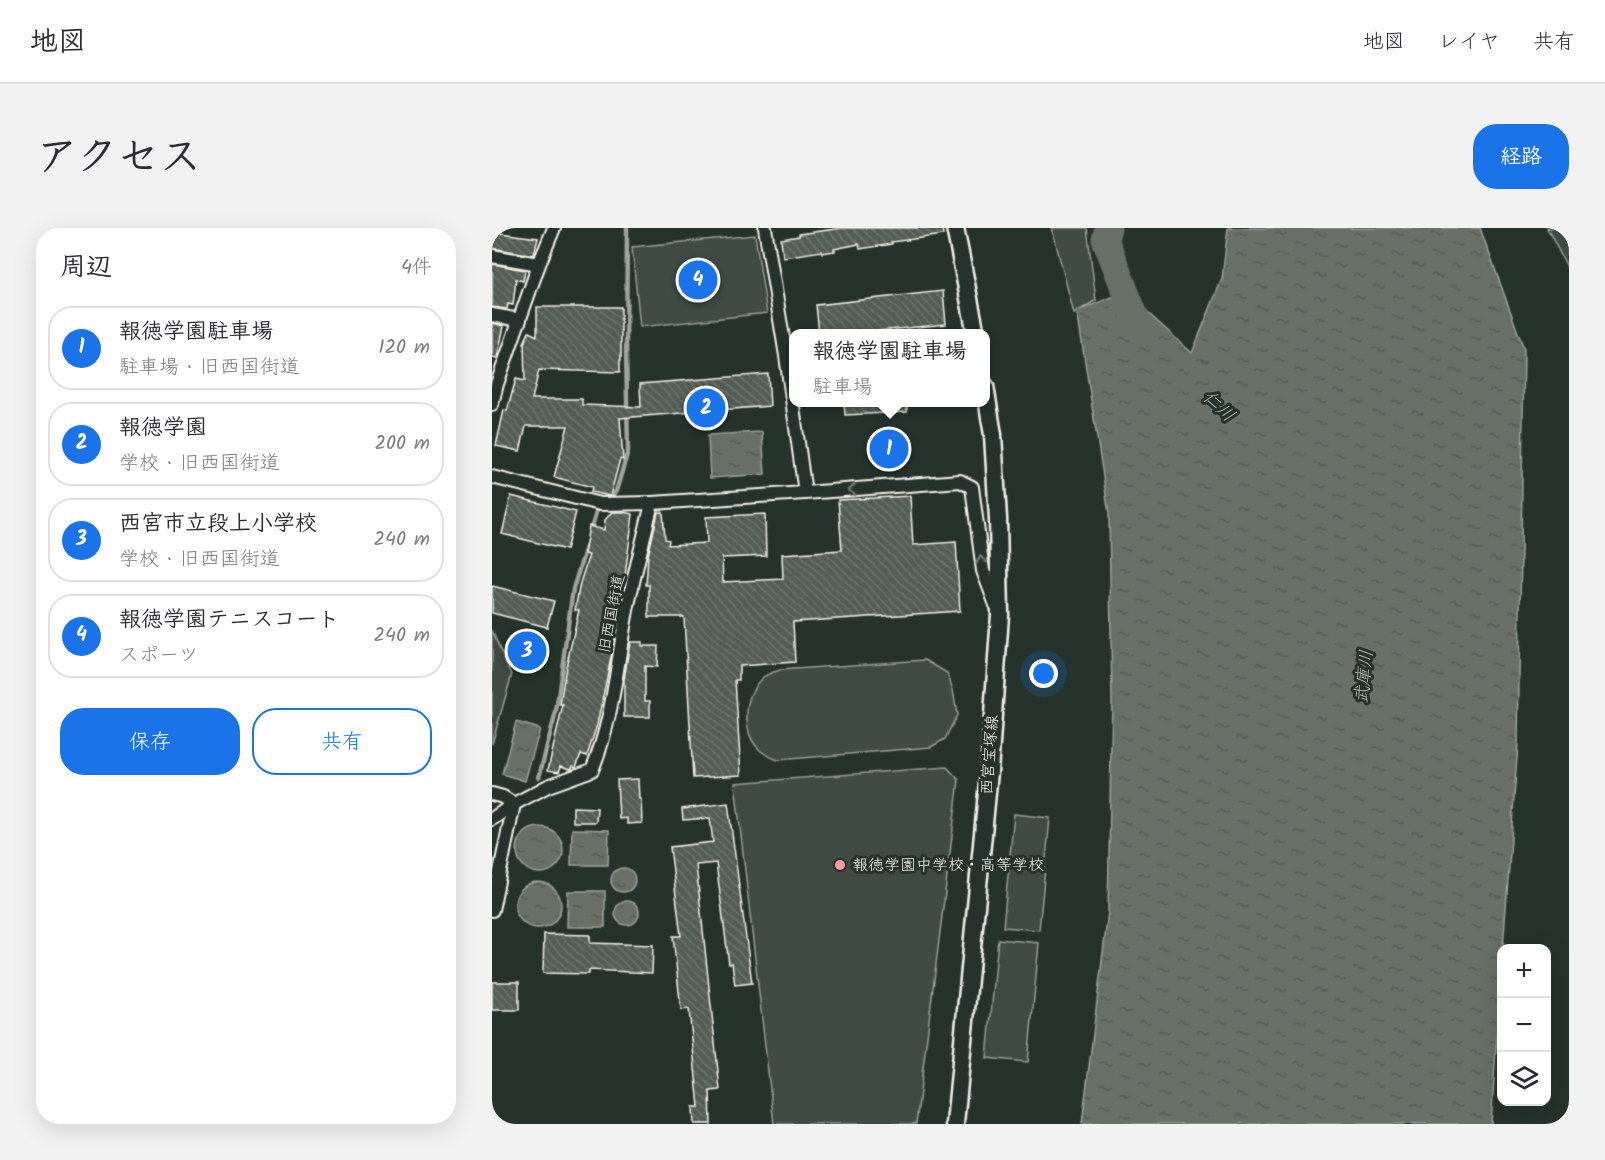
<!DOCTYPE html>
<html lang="ja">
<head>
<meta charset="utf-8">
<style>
	body { margin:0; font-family:Kalam,"Klee One",sans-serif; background:#f2f2f3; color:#2b2b33 }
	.controls { position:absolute; right:18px; bottom:18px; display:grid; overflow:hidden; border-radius:12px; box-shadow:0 6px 24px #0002 }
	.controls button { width:54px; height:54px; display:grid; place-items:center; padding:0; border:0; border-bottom:2px solid #e1e1e2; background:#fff; color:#2b2b33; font:30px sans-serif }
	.you { position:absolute; left:552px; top:446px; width:21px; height:21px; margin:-15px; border:4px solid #fff; border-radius:50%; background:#1a73e8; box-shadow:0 0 0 9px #1a73e833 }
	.badge { display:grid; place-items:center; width:39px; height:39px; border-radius:50%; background:#1a73e8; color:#fff; font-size:20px; font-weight:700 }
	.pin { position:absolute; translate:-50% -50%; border:3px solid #fff; box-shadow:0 2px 6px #0006 }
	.popup { position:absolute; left:297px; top:101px; width:201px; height:78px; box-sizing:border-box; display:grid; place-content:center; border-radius:12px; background:#fff; filter:drop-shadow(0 2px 4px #0005); font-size:20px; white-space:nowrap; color:#7c7c81 }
	.popup b { font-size:22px; color:#2b2b33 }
	.popup::after { content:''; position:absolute; left:50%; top:100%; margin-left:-12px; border:12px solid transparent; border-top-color:#fff }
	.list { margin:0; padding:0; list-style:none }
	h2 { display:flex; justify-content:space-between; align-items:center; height:78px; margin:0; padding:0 24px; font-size:26px }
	h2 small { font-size:20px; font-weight:400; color:#7c7c81 }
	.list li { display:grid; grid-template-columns:39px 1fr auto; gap:18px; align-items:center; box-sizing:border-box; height:84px; margin:0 12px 12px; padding:0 12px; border:2px solid #e1e1e2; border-radius:24px }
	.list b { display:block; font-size:22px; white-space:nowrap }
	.list p { margin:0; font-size:20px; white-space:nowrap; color:#7c7c81 }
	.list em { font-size:20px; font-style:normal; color:#7c7c81 }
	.actions { display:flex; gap:12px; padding:18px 24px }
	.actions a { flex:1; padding:14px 0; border:2px solid #1a73e8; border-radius:24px; text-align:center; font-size:21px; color:#1a73e8 }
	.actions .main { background:#1a73e8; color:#fff }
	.icon { flex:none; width:33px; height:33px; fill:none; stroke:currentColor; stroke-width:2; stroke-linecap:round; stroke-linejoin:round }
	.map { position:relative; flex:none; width:1077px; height:896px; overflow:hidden; border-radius:24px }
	header { display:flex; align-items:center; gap:36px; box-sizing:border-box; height:84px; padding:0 30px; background:#fff; border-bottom:2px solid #e1e1e2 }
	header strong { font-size:28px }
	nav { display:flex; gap:33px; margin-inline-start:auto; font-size:21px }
	.intro { display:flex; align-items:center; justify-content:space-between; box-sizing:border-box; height:144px; padding:0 36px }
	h1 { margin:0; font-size:42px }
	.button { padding:15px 27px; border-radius:24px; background:#1a73e8; color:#fff; font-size:21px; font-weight:700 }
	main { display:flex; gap:36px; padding:0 36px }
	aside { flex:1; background:#fff; border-radius:24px; box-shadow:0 6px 24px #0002 }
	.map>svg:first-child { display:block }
	.green { fill:#414b45; stroke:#9a9e96; stroke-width:1.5 }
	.water { fill:url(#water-ripples); stroke:#9fa39b; stroke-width:1.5 }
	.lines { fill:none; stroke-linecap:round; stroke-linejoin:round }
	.stream { stroke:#9fa39b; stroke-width:4.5 }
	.river { stroke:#676f68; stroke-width:27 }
	.building { fill:url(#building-back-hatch); stroke:#f4f1e8; stroke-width:1.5 }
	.street-casing { stroke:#f4f1e8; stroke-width:16 }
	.secondary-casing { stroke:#f4f1e8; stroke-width:21 }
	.street { stroke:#26332d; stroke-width:12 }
	.secondary { stroke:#26332d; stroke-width:16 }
	.oneway { stroke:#6e766e }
	.poi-dot { fill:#ff9aa2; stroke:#26332d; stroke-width:2 }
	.labels { text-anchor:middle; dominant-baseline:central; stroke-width:6; stroke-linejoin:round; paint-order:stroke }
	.street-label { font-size:16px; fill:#f4f1e8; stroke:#26332d }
	.poi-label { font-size:16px; fill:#f4f1e8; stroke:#26332d; text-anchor:start }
	.water-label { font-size:18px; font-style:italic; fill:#bcbdb5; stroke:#26332d }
</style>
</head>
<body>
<header>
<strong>地図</strong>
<nav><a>地図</a><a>レイヤ</a><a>共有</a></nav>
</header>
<div class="intro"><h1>アクセス</h1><a class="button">経路</a></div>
<main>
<aside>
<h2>周辺<small>4件</small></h2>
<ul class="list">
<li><span class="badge">1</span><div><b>報徳学園駐車場</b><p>駐車場 · 旧西国街道</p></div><em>120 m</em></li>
<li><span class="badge">2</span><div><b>報徳学園</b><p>学校 · 旧西国街道</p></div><em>200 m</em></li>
<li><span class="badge">3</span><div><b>西宮市立段上小学校</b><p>学校 · 旧西国街道</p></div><em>240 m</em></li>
<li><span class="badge">4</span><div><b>報徳学園テニスコート</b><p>スポーツ</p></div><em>240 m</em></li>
</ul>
<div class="actions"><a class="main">保存</a><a>共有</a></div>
</aside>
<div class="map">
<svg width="1077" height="896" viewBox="0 0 1077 896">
	<defs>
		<pattern id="water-ripples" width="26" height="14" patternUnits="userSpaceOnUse" patternTransform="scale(1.5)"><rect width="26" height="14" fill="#676f68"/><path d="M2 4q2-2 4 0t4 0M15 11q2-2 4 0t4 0" fill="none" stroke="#565a55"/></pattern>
		<pattern id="building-back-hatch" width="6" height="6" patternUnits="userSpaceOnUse" patternTransform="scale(1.5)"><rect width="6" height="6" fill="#525c55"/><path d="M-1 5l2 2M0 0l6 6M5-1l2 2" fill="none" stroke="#6c746d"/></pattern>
	</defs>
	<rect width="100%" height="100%" fill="#26332d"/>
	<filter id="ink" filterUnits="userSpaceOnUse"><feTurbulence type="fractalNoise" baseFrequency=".0167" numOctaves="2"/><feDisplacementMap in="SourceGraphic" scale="12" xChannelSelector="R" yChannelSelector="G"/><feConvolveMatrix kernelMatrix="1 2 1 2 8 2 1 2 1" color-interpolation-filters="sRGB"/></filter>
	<g filter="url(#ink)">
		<g class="green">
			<polygon points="560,0 595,0 604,72 582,86"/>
			<polygon points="1055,0 1075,0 1076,41"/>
			<polygon points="263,7 275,85 148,99 140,19"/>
			<polygon points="0,402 13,434 20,446 0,516"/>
			<path d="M433,432L455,445L461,462L465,487L453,511L439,519L286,532C281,530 274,527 269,523C249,506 251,468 270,450C274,446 282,444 288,442Z"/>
			<polygon points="455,539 467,552 424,896 282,896 243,555"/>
			<polygon points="522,586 558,590 547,702 511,699"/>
			<polygon points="506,711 547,715 536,834 495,830"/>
		</g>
		<g class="water">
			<polygon points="736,0 988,0 1032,121 1026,515 1011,720 1010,720 1009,746 999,896 590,896 616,684 620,470 617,286 585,83 633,64 700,125 730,51"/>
			<polygon points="270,204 273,246 218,250 216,207"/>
			<polygon points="24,494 48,501 33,553 10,546"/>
			<circle cx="48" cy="622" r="23"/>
			<polygon points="80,601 117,602 116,637 79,637"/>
			<circle cx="131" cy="652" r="12"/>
			<circle cx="46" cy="677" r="23"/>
			<polygon points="76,663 113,663 113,699 75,699"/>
			<circle cx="135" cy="685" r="12"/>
		</g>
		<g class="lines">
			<g class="stream">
				<polyline points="118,270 124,263 136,223 134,122 135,0"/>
				<polyline points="98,305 105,281"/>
				<polyline points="47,549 64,484 81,361 94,319"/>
			</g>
			<polyline class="river" points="616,0 613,11 647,98"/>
		</g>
		<g class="building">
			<polygon points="351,0 450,0 451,7 399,14 400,16 368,21 367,16 342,21 343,23 330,25 330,23 291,29 289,11 307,8 307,6"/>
			<polygon points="0,4 46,10 42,27 0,20"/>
			<polygon points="0,36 33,42 31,53 24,51 21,77 16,76 15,81 0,79"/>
			<polygon points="451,63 454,96 366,105 327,105 324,77"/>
			<polygon points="45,79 129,79 129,132 128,132 128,144 47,142 40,171 90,171 90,177 149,179 148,156 276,146 278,178 128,190 131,232 128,231 118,268 99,264 100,259 62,249 76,198 34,198 28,223 4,218 12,182 15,183 24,151 33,153 32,115 37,104 45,108"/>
			<polygon points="0,95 12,98 5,130 0,129"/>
			<polygon points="352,174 415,174 415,184 353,187"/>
			<polygon points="19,268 84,284 74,322 10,306"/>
			<polygon points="418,268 421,317 464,314 468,383 301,394 303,434 247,438 247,452 243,452 249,547 201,550 192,389 157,389 157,357 154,357 156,328 166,284 171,284 173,311 177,312 176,317 215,315 214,289 273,286 274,328 230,330 231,354 291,351 290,326 350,322 346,272"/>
			<polygon points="120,284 131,284 141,286 132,355 130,367 128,367 119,430 105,497 95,528 89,526 84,539 81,538 79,541 69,538 67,544 56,542 71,477 68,477 74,439 87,382 83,382 88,355 97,327 92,326 97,298 112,302 113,292"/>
			<polygon points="0,358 62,373 55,399 0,385"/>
			<polygon points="138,414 150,414 150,418 166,418 165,439 153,438 153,473 158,473 158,489 132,489 132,452"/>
			<polygon points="146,551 147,571 149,571 150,595 135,596 135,590 127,591 125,552"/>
			<polygon points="236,575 260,755 243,757 240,735 237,736 224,635 204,637 228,862 218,863 219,896 202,896 201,879 207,879 197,781 189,782 181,708 189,708 178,619 221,614 218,590 191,592 190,581"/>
			<polygon points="81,579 105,580 104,594 81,594"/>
			<polygon points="52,706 98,707 98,715 161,717 160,745 97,742 97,746 51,745"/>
			<rect x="0" y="754" width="27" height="28"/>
		</g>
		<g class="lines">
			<defs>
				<g id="street">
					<polyline points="273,0 294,128 313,265"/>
					<polyline points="0,28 47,36"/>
					<polyline points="0,87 28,92"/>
					<polyline points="0,176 5,156 47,36 62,0"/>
					<polyline points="0,249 108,276 160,275"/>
					<polyline points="0,566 11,569 22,576 0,682"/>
					<path d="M0,591L22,576L56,558L100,542C120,494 124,444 133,393C140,353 151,314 160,275L313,265L468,253L480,259L491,343L504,377"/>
				</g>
				<g id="secondary">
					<polyline points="463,0 484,106"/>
					<polyline points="463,896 497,544 508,387 506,291 501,207 493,158"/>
				</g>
			</defs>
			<use href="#street" class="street-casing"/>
			<use href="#secondary" class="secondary-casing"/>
			<use href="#street" class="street"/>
			<use href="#secondary" class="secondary"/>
		</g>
		<defs><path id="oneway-chevron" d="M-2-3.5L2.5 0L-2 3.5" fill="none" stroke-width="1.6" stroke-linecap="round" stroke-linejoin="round" transform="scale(1.5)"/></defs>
		<g class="oneway">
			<use href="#oneway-chevron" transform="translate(360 262) rotate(175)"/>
			<use href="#oneway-chevron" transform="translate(489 332) rotate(-98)"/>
		</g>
	</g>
	<circle class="poi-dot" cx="348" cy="637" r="6"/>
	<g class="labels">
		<g class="street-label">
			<text transform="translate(120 386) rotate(-79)">旧西国街道</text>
			<text transform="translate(498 527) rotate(-86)">西宮宝塚線</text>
		</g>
		<g class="poi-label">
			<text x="360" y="637">報徳学園中学校・高等学校</text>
		</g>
		<g class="water-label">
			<text transform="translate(726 179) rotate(43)">仁川</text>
			<text transform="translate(873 449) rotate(-84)">武庫川</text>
		</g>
	</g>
</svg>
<div class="controls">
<button>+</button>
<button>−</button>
<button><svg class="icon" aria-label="layers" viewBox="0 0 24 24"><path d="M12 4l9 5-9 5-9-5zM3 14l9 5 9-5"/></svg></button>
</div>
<div class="you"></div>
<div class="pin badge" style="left:397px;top:221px">1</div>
<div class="popup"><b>報徳学園駐車場</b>駐車場</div>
<div class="pin badge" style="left:214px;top:180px">2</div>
<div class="pin badge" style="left:35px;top:423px">3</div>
<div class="pin badge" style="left:206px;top:52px">4</div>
</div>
</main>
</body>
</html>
